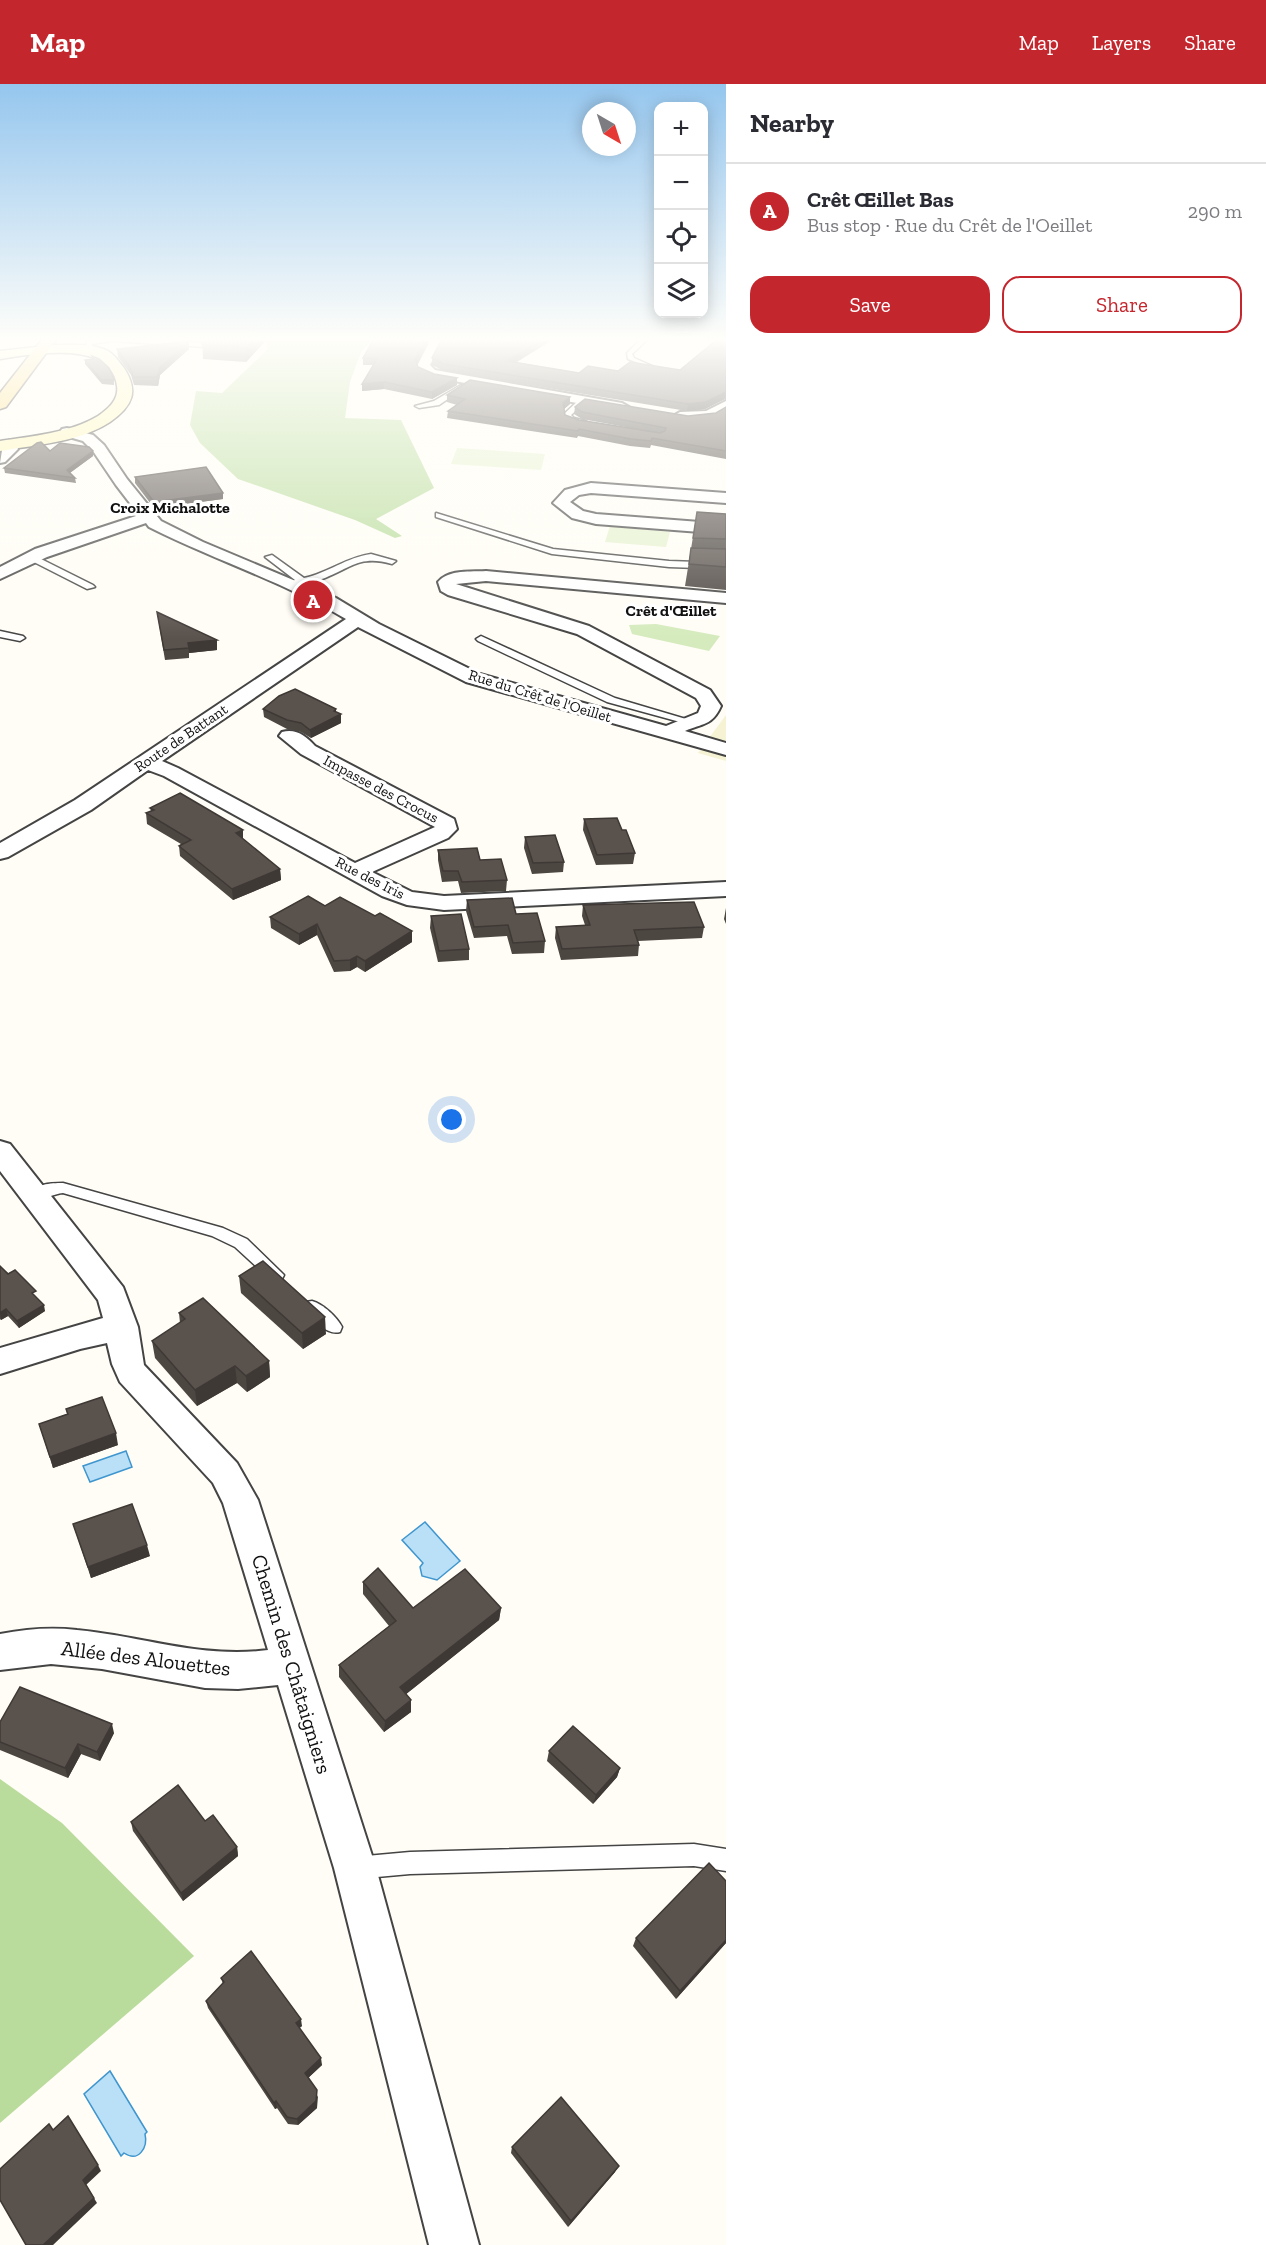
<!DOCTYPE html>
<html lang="en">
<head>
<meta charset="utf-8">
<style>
	body { margin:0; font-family:"Zilla Slab",serif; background:#f2f2f3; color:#2b2b33 }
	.controls { position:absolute; right:18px; top:18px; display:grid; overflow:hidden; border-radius:12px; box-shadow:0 3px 15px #0003 }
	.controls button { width:54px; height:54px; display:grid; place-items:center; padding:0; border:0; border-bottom:2px solid #e1e1e2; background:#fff; color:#2b2b33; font:30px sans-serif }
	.compass { position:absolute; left:582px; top:18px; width:54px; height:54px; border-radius:50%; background:#fff; box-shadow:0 3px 15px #0003; rotate:141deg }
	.you { position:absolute; left:452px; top:1036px; width:21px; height:21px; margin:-15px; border:4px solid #fff; border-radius:50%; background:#1a73e8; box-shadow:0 0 0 9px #1a73e833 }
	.badge { display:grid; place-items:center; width:39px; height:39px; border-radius:50%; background:#c4262e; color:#fff; font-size:20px; font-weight:700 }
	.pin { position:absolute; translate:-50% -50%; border:3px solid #fff; box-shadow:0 2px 6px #0006 }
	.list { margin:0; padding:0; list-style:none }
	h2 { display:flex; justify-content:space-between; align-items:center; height:78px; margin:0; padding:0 24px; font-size:26px }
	h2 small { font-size:20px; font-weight:400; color:#7c7c81 }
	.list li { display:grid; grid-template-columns:39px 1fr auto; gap:18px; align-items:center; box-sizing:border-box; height:96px; padding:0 24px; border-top:2px solid #e1e1e2 }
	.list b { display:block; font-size:22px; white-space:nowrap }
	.list p { margin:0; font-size:20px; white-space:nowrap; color:#7c7c81 }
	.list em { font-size:20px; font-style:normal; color:#7c7c81 }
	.actions { display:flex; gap:12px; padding:18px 24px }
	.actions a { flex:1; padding:14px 0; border:2px solid #c4262e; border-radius:18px; text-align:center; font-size:21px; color:#c4262e }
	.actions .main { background:#c4262e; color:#fff }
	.icon { flex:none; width:33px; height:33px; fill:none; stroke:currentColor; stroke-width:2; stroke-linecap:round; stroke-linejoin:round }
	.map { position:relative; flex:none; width:726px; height:2161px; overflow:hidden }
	header { display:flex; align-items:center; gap:36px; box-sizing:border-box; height:84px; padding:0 30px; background:#c4262e; color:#fff }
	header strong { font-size:28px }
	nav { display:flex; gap:33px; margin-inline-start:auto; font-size:21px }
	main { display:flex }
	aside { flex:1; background:#fff }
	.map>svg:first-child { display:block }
	.farmland { fill:#f6f3d4 }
	.green { fill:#d5ebbd }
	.forest { fill:#b9dc9c }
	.pitch { fill:#e6f2cf }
	.water { fill:#b9e0f7; stroke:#3f96cf; stroke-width:1.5 }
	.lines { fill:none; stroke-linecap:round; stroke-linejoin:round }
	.lane-casing { stroke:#444; stroke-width:3 }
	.street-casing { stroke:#444; stroke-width:4 }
	.secondary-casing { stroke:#333; stroke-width:3 }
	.primary-casing { stroke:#222; stroke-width:3 }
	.lane { fill:#fff; fill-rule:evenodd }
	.street { fill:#fff; fill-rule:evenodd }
	.secondary { fill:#fff6b0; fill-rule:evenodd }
	.primary { fill:#f9d66b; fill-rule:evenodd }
	.wall { fill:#4d4742 }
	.shaded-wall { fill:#3f3936 }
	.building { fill:#5a524d; stroke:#3f3936; stroke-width:1.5 }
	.labels { text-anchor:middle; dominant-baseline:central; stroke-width:6; stroke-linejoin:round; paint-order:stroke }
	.far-street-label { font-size:15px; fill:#111; stroke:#fff }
	.far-neighbourhood-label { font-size:16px; font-weight:bold; fill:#111; stroke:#fff }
	.near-street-label { font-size:21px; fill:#111; stroke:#fff }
</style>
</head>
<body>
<header>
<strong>Map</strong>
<nav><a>Map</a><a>Layers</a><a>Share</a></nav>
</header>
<main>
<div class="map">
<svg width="726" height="2161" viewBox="0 0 726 2161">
	<rect width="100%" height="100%" fill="#fffdf5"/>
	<polygon class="farmland" points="726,631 726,677 698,669"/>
	<polygon class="green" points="656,540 720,552 709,567 632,550 629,541"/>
	<g class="forest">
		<polygon points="265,253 375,253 361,268 350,298 345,334 401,336 434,404 376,435 402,452 395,454 355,436 238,395 200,359 190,341 196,307 222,309 268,265"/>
		<polygon points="0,1695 62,1739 194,1872 0,2039"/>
	</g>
	<g class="pitch">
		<polygon points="457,364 545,370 541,386 451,380"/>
		<polygon points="610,442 670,448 666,463 605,458"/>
	</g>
	<g class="water">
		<polygon points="126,1367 132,1383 90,1398 83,1382"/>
		<polygon points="425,1438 460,1477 437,1496 422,1492 420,1483 423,1479 402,1456"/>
		<path d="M110,1987L147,2048L145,2050C148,2063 139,2079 124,2069L121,2072L84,2010Z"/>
	</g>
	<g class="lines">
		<defs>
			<g id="lane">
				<polygon points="112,253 222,260 225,262 222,264 112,257 92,260 91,268 86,267 87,257"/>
				<polygon points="643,253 650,253 632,270 634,274 659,285 659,287 628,275 627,269"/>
				<polygon points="461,301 467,302 439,321 419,324 415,322 434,317"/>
				<polygon points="581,314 588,316 571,331 574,334 586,337 583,341 568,338 563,331"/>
				<polygon points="436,429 553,465 669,477 726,479 726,485 669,483 552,470 436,433"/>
				<polygon points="31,470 93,501 95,503 87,505 28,475 27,473"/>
				<path d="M371,470L396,477L392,480C361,471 352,483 325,494C314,498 303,500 292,503L287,500L295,496L265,473L272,471L304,494C328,489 347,473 371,470Z"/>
				<polygon points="0,547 23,552 25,554 20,557 0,553"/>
				<polygon points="481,552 615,614 696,638 691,641 607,618 478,557 476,555"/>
				<path d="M63,1099L223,1144L247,1155L284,1191L282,1195H270L235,1163L212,1152L63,1109C52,1110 40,1118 30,1115L27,1111C35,1100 50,1099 63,1099Z"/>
				<path d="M312,1217C323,1220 337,1233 342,1243L340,1248C327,1252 310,1234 304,1223L306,1218Z"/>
				<polygon points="694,1760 726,1765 726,1787 694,1782 410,1790 355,1795 347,1792 344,1784 347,1776 355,1773 410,1768"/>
			</g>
			<g id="street">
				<polygon points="432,253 444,253 430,281 435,286 622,319 629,323 622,327 426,292 417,282"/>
				<path d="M726,317V327C713,334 685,343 673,332L680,328L706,327Z"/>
				<path d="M67,344L93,351L104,361L127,395L161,437L203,458L336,514L379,540L480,590L666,642L698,629L701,622L696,614L577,550L448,511L441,507L438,498C449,485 471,488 486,487L726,509V519L486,497L456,500L589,542L710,606L721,622C712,642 703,639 685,647L726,659V671L466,598L358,543L162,677L178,684L355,779L435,743L301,670L279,652L282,648C296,644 306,652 315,662L454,735L457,745L448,754L372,788L412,808L444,812L726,798V812L444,826L407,821L382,812L164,692L148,686L91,726L8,773L0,775V759L75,716L346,535C285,498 214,476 149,443L146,439L47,473L0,495V483L35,465L139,431L116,401L93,367L83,357L62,351L60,348L62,345Z"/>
				<polygon points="10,356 15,357 18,365 5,378 0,379 3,360"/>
				<polygon points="591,399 726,409 726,419 591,409 579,411 570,418 583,427 596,430 726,440 726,450 596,440 572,434 553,419 565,406"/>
				<path d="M0,1057L10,1060L123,1203L138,1243L144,1281L237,1379L258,1416L376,1784L479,2161H429L334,1784L278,1601L238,1605L205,1604L102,1585L51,1580L0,1586V1550C26,1545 51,1543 77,1546C142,1552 202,1575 268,1566L223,1419L213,1399L120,1298L112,1280L107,1259L80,1265L0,1290V1264L103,1234L98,1216L0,1087Z"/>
			</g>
			<path id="secondary" d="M54,261C71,261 92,259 108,267C115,271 119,278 124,284C139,307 133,322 110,338C80,358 35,361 0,367V357C32,352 70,349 98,332C108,325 119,316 117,302C112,255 32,270 0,275V267Z"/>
			<polygon id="primary" points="44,253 58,253 6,323 0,325 0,309"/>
		</defs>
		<use href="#lane" class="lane-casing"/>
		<use href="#street" class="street-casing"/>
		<use href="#secondary" class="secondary-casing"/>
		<use href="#primary" class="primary-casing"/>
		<use href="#lane" class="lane"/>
		<use href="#street" class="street"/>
		<use href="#secondary" class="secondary"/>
		<use href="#primary" class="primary"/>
	</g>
	<g class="wall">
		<polygon points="202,253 269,253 246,278 203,275"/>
		<polygon points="375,253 430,253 417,279 418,283 457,301 432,315 384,305 362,307 373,281 363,281 363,274"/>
		<polygon points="484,253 557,253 516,278 579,289 618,287 680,286 726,253 726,316 725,315 705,325 687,327 444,287 432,281 432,274"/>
		<polygon points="189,257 189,265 160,291 158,302 134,301 131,291 118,273 117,265"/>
		<polygon points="92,272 114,296 114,301 102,300 85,280 85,276 92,275"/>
		<polygon points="447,311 570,313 570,320 564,325 565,331 579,336 631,344 582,335 574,330 575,323 688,332 716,329 726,323 726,375 651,361 650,364 630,362 578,352 577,354 447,334 448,327 457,321 447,318"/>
		<polygon points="50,367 93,367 93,372 70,389 75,394 76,399 5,389 4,384"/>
		<polygon points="135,393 223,409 223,415 154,424 135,399"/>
		<polygon points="697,428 726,430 726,506 685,502"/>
		<polygon points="157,528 217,566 189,569 189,574 165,576"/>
		<polygon points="263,625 336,628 341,639 311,654 301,648 287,645 264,633"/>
		<polygon points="150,724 243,755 280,785 281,796 233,816 180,772 179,762 181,760 147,740 146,729 151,727"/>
		<polygon points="584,735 622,746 635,769 633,780 596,781 583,746"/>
		<polygon points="525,753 564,778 563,788 532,790 524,764"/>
		<polygon points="438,766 480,776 507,796 506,807 461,809 458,797 442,798 438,776"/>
		<polygon points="467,816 516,830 545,857 544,869 512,870 507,852 474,854 466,827"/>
		<polygon points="583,821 704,843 702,854 638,857 639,861 638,872 561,876 555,854 556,843 585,841 582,832"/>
		<polygon points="325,822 412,858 365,888 357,883 350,887 334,888 317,851 299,861 271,844 270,833"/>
		<polygon points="726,824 726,840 724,835"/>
		<polygon points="431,832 469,865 469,876 438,878 430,844"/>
		<polygon points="0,1182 37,1214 45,1227 19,1244 8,1232 1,1236 0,1235"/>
		<polygon points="239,1192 326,1250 303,1265 241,1209"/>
		<polygon points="179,1229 269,1277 270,1293 247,1308 237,1299 197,1322 155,1274 152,1257 180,1239"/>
		<polygon points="66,1325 118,1361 53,1384 39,1340 67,1330"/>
		<polygon points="73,1440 150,1472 91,1494"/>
		<polygon points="363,1498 413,1524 501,1524 499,1536 406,1610 411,1628 384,1648 339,1593 339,1581 389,1542 363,1510"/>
		<polygon points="0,1638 114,1649 100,1677 81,1670 68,1694 0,1666"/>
		<polygon points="549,1667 620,1684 617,1693 593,1720 547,1677"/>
		<polygon points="205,1737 237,1763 238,1772 183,1817 133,1747 131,1738"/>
		<polygon points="636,1854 726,1859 676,1915 633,1862"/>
		<polygon points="221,1894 302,1942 299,1944 322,1981 308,1994 318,2013 317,2024 298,2041 288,2040 277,2024 275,2025 208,1924 206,1917 223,1900"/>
		<polygon points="512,2063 615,2088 568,2143 511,2069"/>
	</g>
	<g class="shaded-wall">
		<polygon points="256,253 269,253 246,278 246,264"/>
		<polygon points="426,253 430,253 415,283 415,276"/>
		<polygon points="547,253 557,253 507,284 507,277"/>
		<polygon points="189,257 189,265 160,291 158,302 157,293 160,283"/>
		<polygon points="457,294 457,301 432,315 432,308"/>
		<polygon points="384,298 384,305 362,307 362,300"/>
		<polygon points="726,308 725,315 705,325 687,327 688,320"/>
		<polygon points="570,313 570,320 563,326 563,319"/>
		<polygon points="93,367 93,372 68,390 67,386"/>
		<polygon points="223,409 223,415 154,424 154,418"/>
		<polygon points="217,556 217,566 189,569 188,559"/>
		<polygon points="336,625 336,633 341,630 341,639 311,654 310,646"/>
		<polygon points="243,746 243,756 236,749"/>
		<polygon points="280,785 281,796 233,816 232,805"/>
		<polygon points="317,840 317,851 299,861 299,850"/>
		<polygon points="412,847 412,858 365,888 365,877"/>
		<polygon points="357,872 357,883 350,887 350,876"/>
		<polygon points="44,1221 45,1227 19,1244 17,1237"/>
		<polygon points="6,1225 8,1232 1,1236 0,1229"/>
		<polygon points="325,1233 326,1250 303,1265 302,1249"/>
		<polygon points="269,1277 270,1293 247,1308 246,1292"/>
		<polygon points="235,1282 237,1299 197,1322 195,1306"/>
		<polygon points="116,1349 118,1361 53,1384 50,1373"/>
		<polygon points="147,1461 150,1472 91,1494 88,1483"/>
		<polygon points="501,1524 499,1536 400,1615 400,1603"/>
		<polygon points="411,1616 411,1628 384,1648 385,1637"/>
		<polygon points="112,1640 114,1649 100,1677 97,1668"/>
		<polygon points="78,1660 81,1670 68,1694 65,1684"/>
		<polygon points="620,1684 617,1693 593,1720 596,1711"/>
		<polygon points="237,1763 238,1772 183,1817 181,1809"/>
		<polygon points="726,1856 726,1859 676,1915 680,1907"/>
		<polygon points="301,1935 302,1942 297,1946 296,1939"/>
		<polygon points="321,1974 322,1981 306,1996 305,1989"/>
		<polygon points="317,2006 317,2024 298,2041 297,2035"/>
		<polygon points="276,2017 277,2024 275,2025 274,2019"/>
		<polygon points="98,2081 101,2087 86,2101 97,2119 53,2161 43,2161 83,2096"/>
		<polygon points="619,2082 615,2088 568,2143 571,2137"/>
	</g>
	<g class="building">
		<polygon points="202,253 256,253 246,264 202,261"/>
		<polygon points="375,253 426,253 415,276 418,283 434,290 457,294 432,308 384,298 362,300 377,275 363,274"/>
		<polygon points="443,253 482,253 494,255 496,253 547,253 507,277 579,289 588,282 618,287 630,278 680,286 720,253 726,253 726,308 706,318 688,320 444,280 432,274"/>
		<polygon points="189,257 160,283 157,293 133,293 130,283 117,265"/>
		<polygon points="92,272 99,275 109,284 114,296 101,296 85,276 94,275"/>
		<polygon points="470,296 570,313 563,319 565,331 579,336 660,349 665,347 666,344 582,328 575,323 585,315 688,332 716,329 726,323 726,367 652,354 651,357 631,355 579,345 578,347 448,327 465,315 447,311"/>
		<polygon points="41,358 50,367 60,359 89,363 93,367 67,386 75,394 4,384 37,359"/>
		<polygon points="206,383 223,409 154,418 135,393"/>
		<polygon points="697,428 726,430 726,455 693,454"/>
		<polygon points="691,464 726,465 726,483 689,480"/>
		<polygon points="157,528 217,556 188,559 189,564 164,566"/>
		<polygon points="295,605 336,625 334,627 341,630 310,646 301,639 287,636 263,625 279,612"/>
		<polygon points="180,709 243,746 236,749 280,785 232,805 179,762 191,756 146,729 154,726 150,724"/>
		<polygon points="617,734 622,746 626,746 635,769 597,771 584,735"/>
		<polygon points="555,751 564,778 533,779 525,753"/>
		<polygon points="477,764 480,776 501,775 507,796 462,798 458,787 443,787 438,766"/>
		<polygon points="308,812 325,822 340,813 375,832 380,829 412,847 365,877 357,872 350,876 334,877 317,840 299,850 270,833"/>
		<polygon points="512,814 516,830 537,829 545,857 513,859 508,841 474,843 467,816"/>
		<polygon points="694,818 704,843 634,846 639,861 562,865 556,843 590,841 583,821"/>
		<polygon points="461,830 469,865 439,867 431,832"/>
		<polygon points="263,1177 325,1233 302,1249 239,1192"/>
		<polygon points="0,1182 8,1190 15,1186 36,1207 32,1209 44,1221 17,1237 6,1225 0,1229"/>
		<polygon points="203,1214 269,1277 246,1292 235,1282 195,1306 152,1257 185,1235 179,1229"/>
		<polygon points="102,1313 116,1349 50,1373 39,1340 68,1330 66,1325"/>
		<polygon points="132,1420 147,1461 88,1483 73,1440"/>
		<polygon points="378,1484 413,1524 465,1485 501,1524 400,1603 411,1616 385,1637 339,1581 396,1537 363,1498"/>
		<polygon points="20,1603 112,1640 97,1668 78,1660 65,1684 0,1658 0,1638"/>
		<polygon points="573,1642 620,1684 596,1711 549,1667"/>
		<polygon points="178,1701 205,1737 213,1731 237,1763 181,1809 131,1738"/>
		<polygon points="709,1779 726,1797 726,1856 680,1907 636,1854"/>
		<polygon points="251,1867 301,1935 296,1939 321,1974 305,1989 317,2006 316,2017 297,2035 287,2033 276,2017 274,2019 206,1917 224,1898 221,1894"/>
		<polygon points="561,2013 619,2082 571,2137 512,2063"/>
		<polygon points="68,2032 98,2081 83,2096 94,2114 43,2161 26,2161 0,2116 0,2085 49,2040 53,2046"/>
	</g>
	<linearGradient id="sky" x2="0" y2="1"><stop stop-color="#95c6ee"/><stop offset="0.46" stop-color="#fffefa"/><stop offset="1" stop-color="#fffefa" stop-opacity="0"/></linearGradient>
	<rect width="726" height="555" fill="url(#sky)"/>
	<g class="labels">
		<g class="far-street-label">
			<text transform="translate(540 612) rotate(17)">Rue du Crêt de l'Oeillet</text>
			<text transform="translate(181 654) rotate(-34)">Route de Battant</text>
			<text transform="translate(381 705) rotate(28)">Impasse des Crocus</text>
			<text transform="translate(370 794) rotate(27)">Rue des Iris</text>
		</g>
		<g class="far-neighbourhood-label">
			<text x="170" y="423">Croix Michalotte</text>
			<text x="671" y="526">Crêt d'Œillet</text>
		</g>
		<g class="near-street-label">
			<text transform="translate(146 1574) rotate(7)">Allée des Alouettes</text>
			<text transform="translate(292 1580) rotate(73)">Chemin des Châtaigniers</text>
		</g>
	</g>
</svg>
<div class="controls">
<button>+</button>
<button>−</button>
<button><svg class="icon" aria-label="locate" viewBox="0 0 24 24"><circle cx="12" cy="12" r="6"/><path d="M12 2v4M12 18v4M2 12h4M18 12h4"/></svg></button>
<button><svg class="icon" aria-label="layers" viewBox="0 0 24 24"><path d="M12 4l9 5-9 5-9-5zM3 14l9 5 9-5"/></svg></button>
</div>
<svg class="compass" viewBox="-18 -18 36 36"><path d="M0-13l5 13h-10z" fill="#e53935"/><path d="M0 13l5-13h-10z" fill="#7c7c81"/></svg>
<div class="you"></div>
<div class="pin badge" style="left:313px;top:516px">A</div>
</div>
<aside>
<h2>Nearby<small></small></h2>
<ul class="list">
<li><span class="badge">A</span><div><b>Crêt Œillet Bas</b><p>Bus stop · Rue du Crêt de l'Oeillet</p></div><em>290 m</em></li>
</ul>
<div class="actions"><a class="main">Save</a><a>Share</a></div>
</aside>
</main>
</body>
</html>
